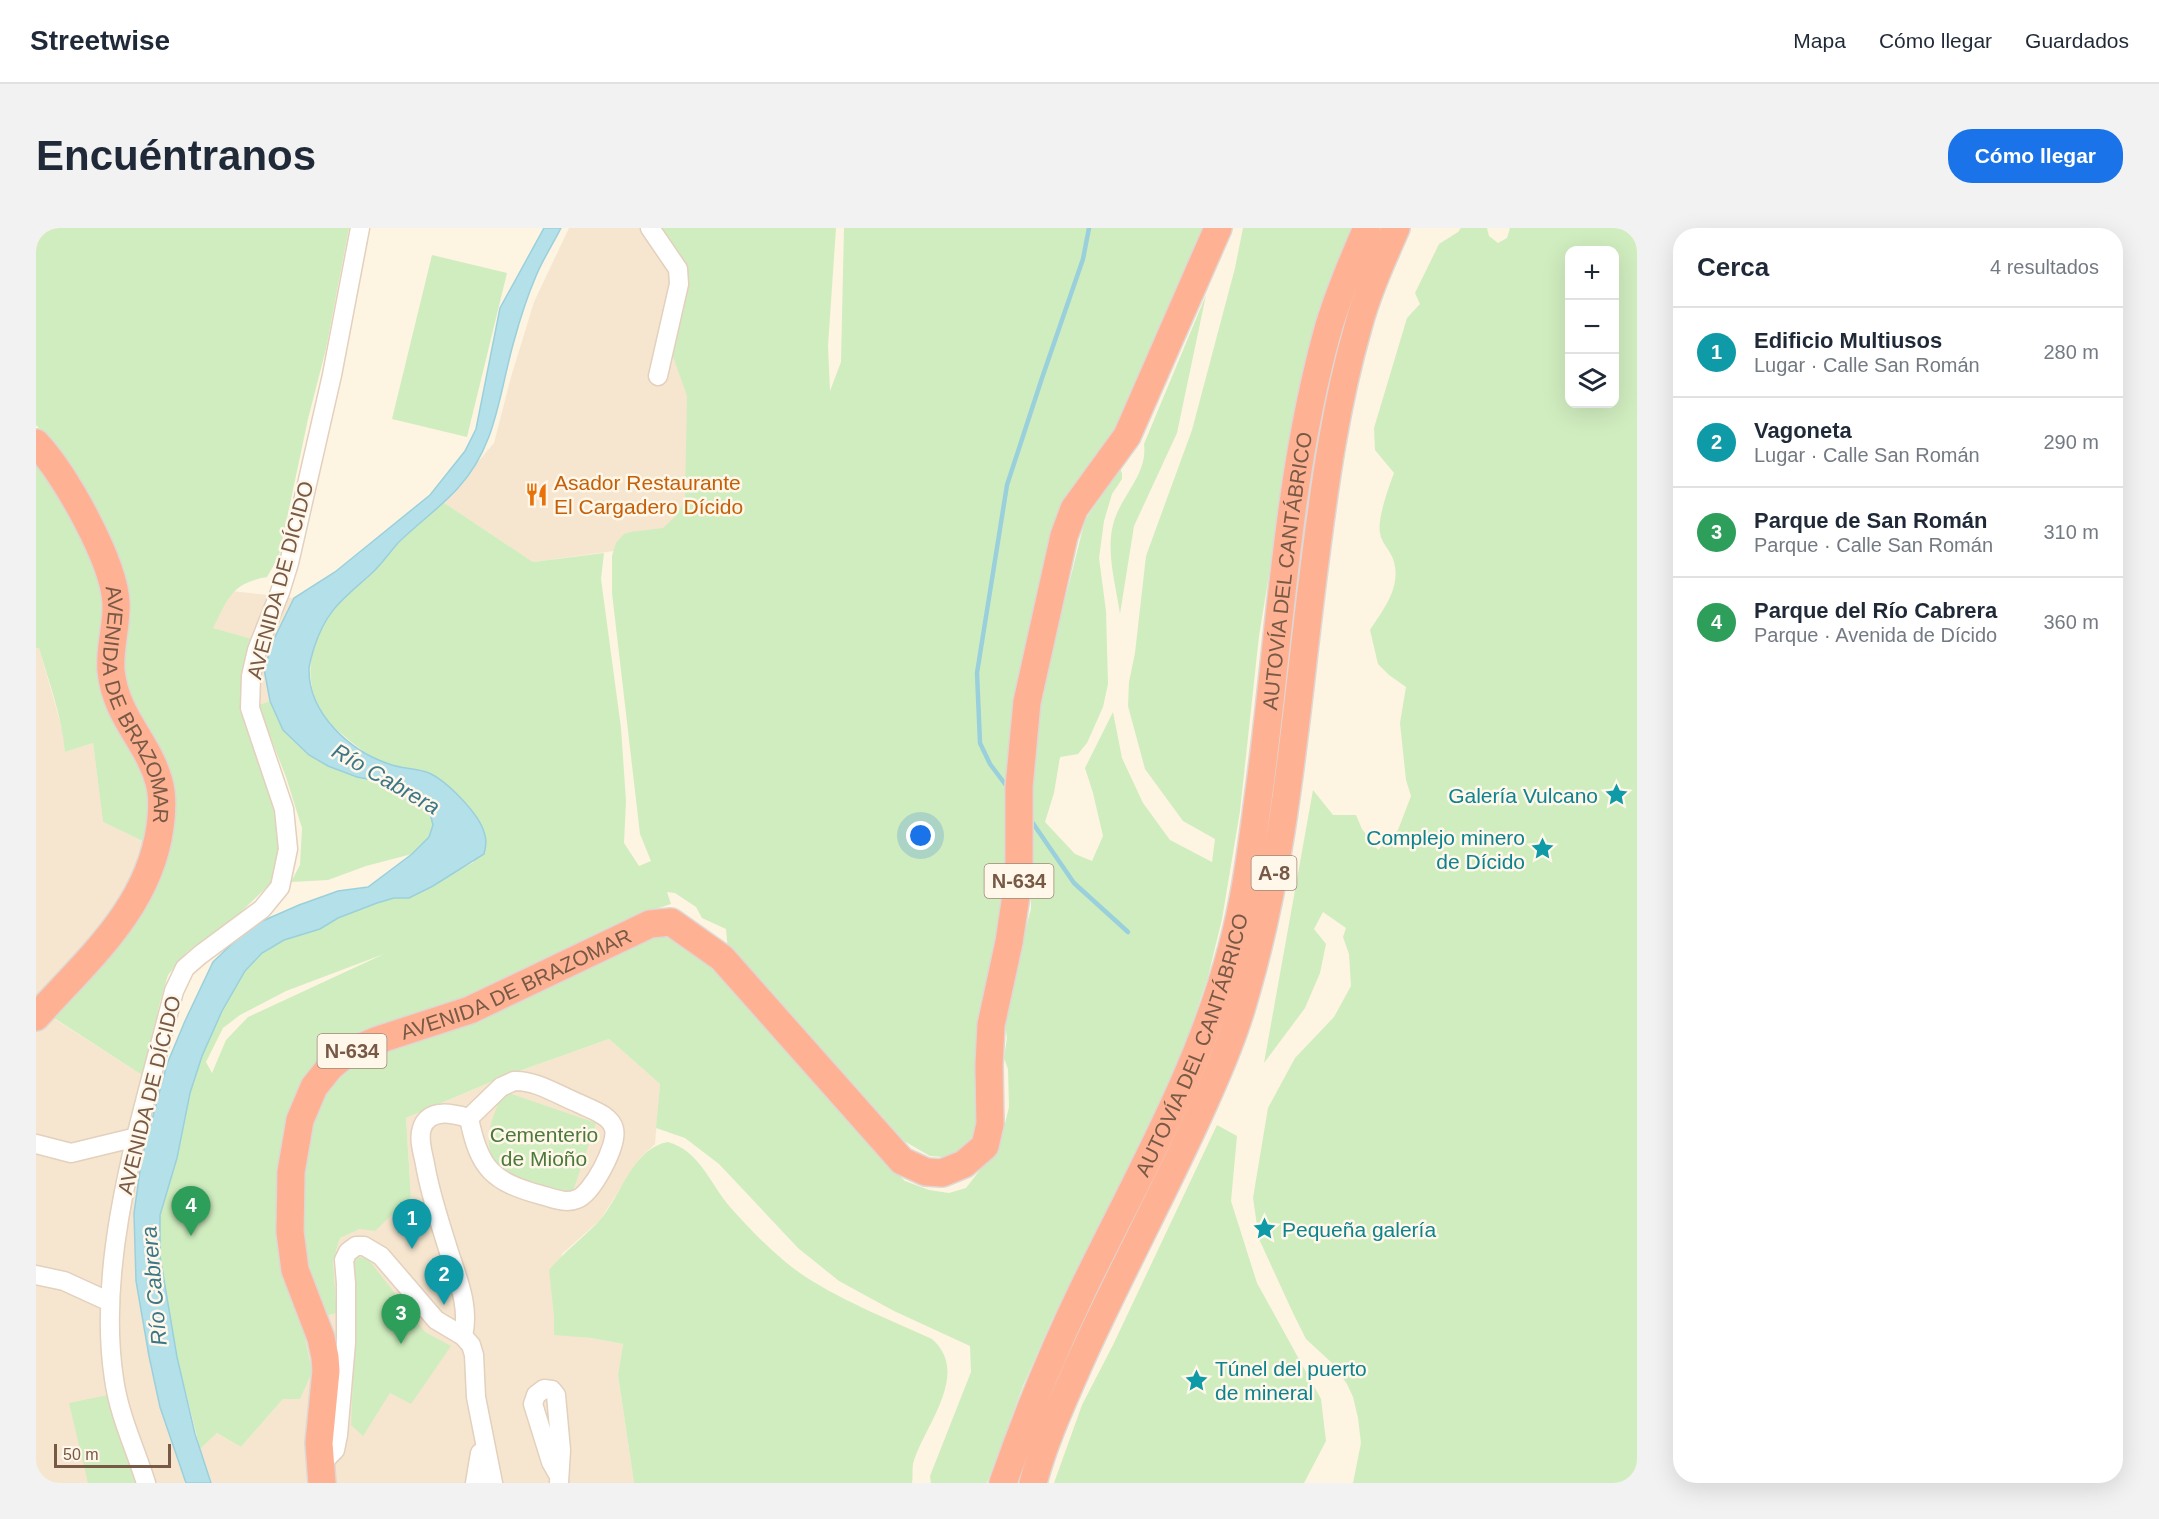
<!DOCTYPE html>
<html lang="es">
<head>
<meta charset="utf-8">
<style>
	body { margin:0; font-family:Helvetica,sans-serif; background:#f2f2f3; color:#1f2937 }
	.controls { position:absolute; right:18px; top:18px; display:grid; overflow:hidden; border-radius:12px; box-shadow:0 6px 24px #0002 }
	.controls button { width:54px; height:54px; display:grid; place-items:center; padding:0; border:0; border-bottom:2px solid #e0e1e3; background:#fff; color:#1f2937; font:30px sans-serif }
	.scale { position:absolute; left:18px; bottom:15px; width:117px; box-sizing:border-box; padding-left:6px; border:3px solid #785946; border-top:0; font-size:16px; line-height:21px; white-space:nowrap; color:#785946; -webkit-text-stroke:4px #fff7ea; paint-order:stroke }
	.you { position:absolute; left:885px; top:608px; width:21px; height:21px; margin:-15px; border:4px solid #fff; border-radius:50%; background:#1a73e8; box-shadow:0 0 0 9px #1a73e833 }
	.badge { display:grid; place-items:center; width:39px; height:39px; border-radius:50%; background:#1a73e8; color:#fff; font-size:20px; font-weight:700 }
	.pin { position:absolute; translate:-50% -50px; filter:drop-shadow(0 2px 3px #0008) }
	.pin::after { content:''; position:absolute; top:32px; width:21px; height:18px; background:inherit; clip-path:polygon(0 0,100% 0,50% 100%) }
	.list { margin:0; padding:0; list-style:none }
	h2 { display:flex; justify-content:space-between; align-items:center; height:78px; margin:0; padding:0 24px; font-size:26px }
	h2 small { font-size:20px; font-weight:400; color:#747a83 }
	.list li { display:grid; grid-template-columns:39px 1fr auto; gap:18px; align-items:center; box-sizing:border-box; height:90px; padding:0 24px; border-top:2px solid #e0e1e3 }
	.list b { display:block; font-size:22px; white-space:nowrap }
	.list p { margin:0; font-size:20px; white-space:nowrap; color:#747a83 }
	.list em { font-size:20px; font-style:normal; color:#747a83 }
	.icon { flex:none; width:33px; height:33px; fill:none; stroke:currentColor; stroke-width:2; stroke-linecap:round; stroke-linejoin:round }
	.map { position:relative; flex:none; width:1601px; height:1255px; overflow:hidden; border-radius:24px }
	header { display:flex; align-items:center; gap:36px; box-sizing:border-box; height:84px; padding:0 30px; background:#fff; border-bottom:2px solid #e0e1e3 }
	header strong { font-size:28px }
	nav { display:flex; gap:33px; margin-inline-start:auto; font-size:21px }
	.intro { display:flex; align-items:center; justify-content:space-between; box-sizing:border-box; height:144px; padding:0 36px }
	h1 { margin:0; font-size:42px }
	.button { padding:15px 27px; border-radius:24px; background:#1a73e8; color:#fff; font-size:21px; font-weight:700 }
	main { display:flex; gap:36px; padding:0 36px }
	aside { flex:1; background:#fff; border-radius:24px; box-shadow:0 6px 24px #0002 }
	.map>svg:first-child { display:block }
	.residential { fill:#f6e6cf }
	.green { fill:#d0edbf; fill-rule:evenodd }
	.water { fill:#b4e0e9; stroke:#9ad0dc; stroke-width:1.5 }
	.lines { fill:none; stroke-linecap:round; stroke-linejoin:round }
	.stream { stroke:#9ad0dc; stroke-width:4.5 }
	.minor-casing { stroke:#e3d0bd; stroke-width:21 }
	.highway-casing { stroke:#dfd7d3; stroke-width:30 }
	.minor { stroke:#fff; stroke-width:18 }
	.highway { stroke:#feb293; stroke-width:27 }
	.labels { text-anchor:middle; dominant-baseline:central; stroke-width:5; stroke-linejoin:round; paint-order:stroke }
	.shield { fill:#fff7ea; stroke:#a08877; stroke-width:1.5 }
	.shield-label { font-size:20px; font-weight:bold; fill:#785946 }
	.food-label { font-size:21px; fill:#c56008; stroke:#fff7ea; text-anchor:start }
	.street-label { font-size:21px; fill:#785946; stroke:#fff7ea }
	.culture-label { font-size:21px; fill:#0d838f; stroke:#fff7ea; text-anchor:end }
	.park-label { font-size:21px; fill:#4b793a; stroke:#fff7ea }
	.water-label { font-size:22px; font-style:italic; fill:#3b7787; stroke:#fff7ea }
</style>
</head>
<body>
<header>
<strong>Streetwise</strong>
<nav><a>Mapa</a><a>Cómo llegar</a><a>Guardados</a></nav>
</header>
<div class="intro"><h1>Encuéntranos</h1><a class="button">Cómo llegar</a></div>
<main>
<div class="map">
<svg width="1601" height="1255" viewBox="0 0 1601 1255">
	<rect width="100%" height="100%" fill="#fef4e2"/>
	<g class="residential">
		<polygon points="533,0 636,0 721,220 630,316 497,334 407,274 458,215 475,149 498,74"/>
		<polygon points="196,363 258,370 239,409 228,441 234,473 222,477 205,475 220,412 176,400"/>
		<polygon points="0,420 3,420 16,465 28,508 29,524 57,515 67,594 117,618 95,672 0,778"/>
		<polygon points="0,779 109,849 126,855 106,929 98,985 100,1053 113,1128 124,1179 150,1255 0,1255"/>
		<polygon points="573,811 624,856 619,916 604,930 564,992 526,1026 518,1088 518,1106 555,1110 587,1116 582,1147 598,1255 175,1255 164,1221 181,1205 205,1219 247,1171 266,1096 301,1085 297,1033 304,1010 324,1001 375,969 370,890 469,848"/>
	</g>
	<g class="green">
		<path d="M0,0H313L290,121L272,191L243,328L231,349C195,355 192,371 177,400L220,412L205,475L243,582L246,618L235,655L201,688L152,723L132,747L123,778L109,849L15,788L108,679L129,639L134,592L87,445L95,382L83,341L8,205L0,197Z"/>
		<path d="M616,0H800L792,118L794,163L805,134L808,0H1170L1089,181L1077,204L1034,267L974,621L945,881L938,908L921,923L907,929L894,928L868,913L723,750L692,723L690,701L666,690L660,679L639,665L631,664L635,676L604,686L438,771L295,819L270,847L266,1096L276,1144L264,1171H247L205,1219L181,1205L164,1221L136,1108L124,1028V987L141,930L154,865L166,828L186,783L209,743L226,725L248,712L284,701L302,690L341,675L358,670H373L438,634C436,620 436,591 431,579C422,558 373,543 353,536C332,529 317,516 300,501C265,470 268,417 296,382C308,367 323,357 337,345C345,336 352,326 361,317C375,302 392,288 407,274L497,334L568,325L565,351L585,500L590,573L588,615L603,638L615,633L604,606L576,365V328L580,315L588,306L594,304L627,300L641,287L649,270L651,168L634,120L647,53ZM348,726L212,789L190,812L176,845L170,834L187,800L204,787L250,763Z"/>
		<path d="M1207,0H1318L1255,213L1223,408L1204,583L1186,691L1172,749L1151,811L1125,873L1092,945L1016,1092L987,1158L951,1255H895L894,1248L935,1144L934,1118L858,1083L803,1053L762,1020L683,936L649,910L620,900L624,856L573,811L469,848L370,890L375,969L339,1003L324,1001L304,1010L297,1033L301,1085L287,1089L267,1021L265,957L276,891L288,863L309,839L618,705C677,722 725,789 764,834C793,869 823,904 853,938L869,953L893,962L913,965L930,960L964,916L973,879L972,841L968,830L971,810L967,782L995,681L993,572L1008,455L1049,292L1084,241L1086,245V251L1076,266L1068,293L1063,330L1070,383L1072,456L1067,479L1051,515L1042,526L1024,529L1018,565L1009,594L1039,626L1056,633L1067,608L1057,565L1049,540L1077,484L1086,530L1107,575L1134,612L1176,634L1179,611L1147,593L1109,541L1092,478L1093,454L1099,425L1110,328L1156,202L1199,40Z"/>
		<path d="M1425,0H1451L1453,8L1462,15L1471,10L1474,0H1601V1255H1317L1325,1215L1322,1190L1317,1169L1311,1156L1296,1135L1270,1111L1257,1085L1223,1011L1217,970L1232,880L1259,830L1298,789L1315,758L1313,726L1307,709L1310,700L1287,684L1278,701L1290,716L1284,745L1269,780L1228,835L1277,562L1297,587H1320L1326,601L1342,622L1362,602L1375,568L1370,552L1364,495L1370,459L1353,447L1342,436L1334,402C1347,382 1365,360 1358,334C1356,324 1345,315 1344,305C1341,291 1353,258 1358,245L1339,222L1338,200L1371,90L1384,76L1379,65L1403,16L1422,4ZM1534,22H1578V176H1534Z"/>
		<polygon points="396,27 471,45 431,209 356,191"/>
		<path d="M1170,67L1141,205L1098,298L1084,386C1080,358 1070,325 1077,297C1084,268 1112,247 1108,216Z"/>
		<path d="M0,226L68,344L70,411L116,560L117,618L67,594L57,515L29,524C26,489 13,454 3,420H0Z"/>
		<polygon points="234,473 247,502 321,549 342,553 376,568 389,578 394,585 397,597 393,609 376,626 330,638 292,652 255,654 264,637 266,600 250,549 222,477"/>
		<path d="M467,863L560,895L535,969L462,942C444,910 456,894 467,863Z"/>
		<polygon points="1181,897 1201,908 1195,973 1221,1055 1285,1171 1290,1213 1268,1255 1018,1255 1046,1177 1077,1117"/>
		<path d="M632,914C664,923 674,956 694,979C710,997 727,1015 746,1031C783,1064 850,1090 896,1111C936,1146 887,1199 877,1236C876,1242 877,1249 876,1255H598L582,1147L587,1116L555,1110L518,1107V1088L513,1042C528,1024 547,1010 563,993C585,969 596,920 632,914Z"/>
		<polygon points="323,1029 332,1031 389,1104 415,1118 375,1176 354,1165 327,1208 315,1197 319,1102 317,1038 318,1034"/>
		<polygon points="72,1167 88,1222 101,1255 52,1255 33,1175"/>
	</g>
	<path class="water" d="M508,0H525C517,16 507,31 500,48C491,69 484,91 478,113C463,165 461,218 422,260C404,280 381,296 362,315C353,325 345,337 335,346C307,371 290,382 278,420C276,427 273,435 273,442C273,486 314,523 353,536C366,541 381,540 393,545C411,553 443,586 448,604C451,612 450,618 448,626L397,658L373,670H358L341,675L302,690L284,701L248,712L226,725L209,743L186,783L166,828L154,865L141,930L124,987V1028L141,1129L159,1206L175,1255H150L124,1179L113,1128L100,1053L98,985L106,929L131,836L149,793L177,734L201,711L222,695L263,677L302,663L332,659L376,626L393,609L397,597L394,585L388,578L376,568L342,553L321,549L292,538L273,527L247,502L234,473L228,441L239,409L258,370L299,344L394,267L429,223L440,201L464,80Z"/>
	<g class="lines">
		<g class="stream">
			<polyline points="972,560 954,536 944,515 941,445 971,257 1006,150 1047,31 1053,0"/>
			<polyline points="994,591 1038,655 1092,704"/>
		</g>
		<defs>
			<g id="minor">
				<polyline points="614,0 642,41 643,56 622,148"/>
				<path d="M478,853C500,852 522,867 542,875C554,881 575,887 578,901C582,917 556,966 541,971C529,976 517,970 505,967C457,954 443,941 433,890L465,859Z"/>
				<polyline points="0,916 35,925 101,909"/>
				<polyline points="0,1047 28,1053 74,1074"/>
				<path d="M427,1108C434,1079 422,1052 413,1024C404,995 394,966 389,936C387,925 382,911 386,900C393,879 418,886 433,890"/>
				<polyline points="285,1233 293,1228 299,1222 302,1207 310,1115 310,1055 308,1032 312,1024 320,1018 328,1018 345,1028 400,1092 427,1108 435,1117 438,1127 440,1169 457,1255"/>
				<polyline points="523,1248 515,1234 497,1176 500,1167 508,1161 516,1162 520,1167 525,1222 523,1255"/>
				<path d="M110,1255C99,1220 83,1187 78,1151C59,1027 108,883 138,763L149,740L164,727L226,681L244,659L252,621L248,581L214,480L215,448L221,422L244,364L253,335L296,147L324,0"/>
				<polyline points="439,1255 444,1225"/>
			</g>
			<g id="highway">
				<path id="s1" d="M0,215C29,246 78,333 80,375C81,398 73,420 75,443C80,490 112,513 123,554C127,568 126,585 124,599C113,680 52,731 0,789"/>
				<path id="s2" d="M286,1255L283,1215L290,1143L289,1129L285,1110L259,1042L254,1004L255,944L264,892L278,859L294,839L311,825L342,812L434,782L614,696L635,694L686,730L866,933L890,944L906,945L928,936L949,918L954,896L953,837L955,797L973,714L983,648V559L991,474L1028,308L1038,281L1091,208L1182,0"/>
				<path id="s3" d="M967,1255C990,1189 1017,1123 1048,1059C1102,948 1164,841 1196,720C1210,669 1216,616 1223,564C1244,411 1250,254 1291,105C1301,69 1316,34 1331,0"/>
				<path d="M997,1255C1008,1214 1025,1177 1042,1138C1079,1055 1122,976 1160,893C1179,851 1198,809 1210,764C1251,624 1260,477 1279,333C1289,254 1300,175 1322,99C1331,65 1346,32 1360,0"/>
			</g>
		</defs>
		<use href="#minor" class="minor-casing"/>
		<use href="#highway" class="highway-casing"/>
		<use href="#minor" class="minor"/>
		<use href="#highway" class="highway"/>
	</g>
	<defs>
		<symbol id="restaurant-bare" viewBox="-9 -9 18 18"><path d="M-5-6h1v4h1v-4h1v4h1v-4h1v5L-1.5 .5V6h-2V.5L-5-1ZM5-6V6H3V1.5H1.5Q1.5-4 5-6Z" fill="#e8710a" stroke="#fff7ea" stroke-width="2.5" paint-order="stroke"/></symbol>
		<symbol id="sight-bare" viewBox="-9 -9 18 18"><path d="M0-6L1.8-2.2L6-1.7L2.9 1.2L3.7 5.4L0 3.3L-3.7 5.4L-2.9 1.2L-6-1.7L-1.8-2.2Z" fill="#0f9aa8" stroke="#fff7ea" stroke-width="2.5" paint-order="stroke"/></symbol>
	</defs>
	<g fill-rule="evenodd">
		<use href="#restaurant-bare" x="484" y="250" width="33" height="33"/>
		<use href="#sight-bare" x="1564" y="550" width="33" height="33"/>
		<use href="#sight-bare" x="1490" y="604" width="33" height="33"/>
		<use href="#sight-bare" x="1212" y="984" width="33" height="33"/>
		<use href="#sight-bare" x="1144" y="1136" width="33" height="33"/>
	</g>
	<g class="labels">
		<g class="shield">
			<rect x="1215.5" y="628" width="45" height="34" rx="4.5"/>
			<rect x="948.5" y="636" width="69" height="34" rx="4.5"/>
			<rect x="281.5" y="806" width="69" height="34" rx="4.5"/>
		</g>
		<g class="shield-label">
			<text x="1238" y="645">A-8</text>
			<text x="983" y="653">N-634</text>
			<text x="316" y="823">N-634</text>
		</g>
		<g class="food-label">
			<text x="518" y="254">Asador Restaurante<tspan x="518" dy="24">El Cargadero Dícido</tspan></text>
		</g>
		<g class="street-label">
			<text stroke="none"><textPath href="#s3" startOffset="964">AUTOVÍA DEL CANTÁBRICO</textPath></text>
			<text transform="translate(244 352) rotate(-75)">AVENIDA DE DÍCIDO</text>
			<text stroke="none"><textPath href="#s1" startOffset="288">AVENIDA DE BRAZOMAR</textPath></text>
			<text stroke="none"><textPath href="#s2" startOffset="636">AVENIDA DE BRAZOMAR</textPath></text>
			<text stroke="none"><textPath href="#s3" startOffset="478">AUTOVÍA DEL CANTÁBRICO</textPath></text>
			<text transform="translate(113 867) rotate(-76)">AVENIDA DE DÍCIDO</text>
		</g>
		<g class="culture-label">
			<text x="1562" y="567">Galería Vulcano</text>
			<text x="1489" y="609">Complejo minero<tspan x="1489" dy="24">de Dícido</tspan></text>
			<text x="1246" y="1001" text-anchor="start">Pequeña galería</text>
			<text x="1179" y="1140" text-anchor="start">Túnel del puerto<tspan x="1179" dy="24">de mineral</tspan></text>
		</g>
		<g class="park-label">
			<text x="508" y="906">Cementerio<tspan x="508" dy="24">de Mioño</tspan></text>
		</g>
		<g class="water-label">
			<text transform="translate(350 551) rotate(30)">Río Cabrera</text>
			<text transform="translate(118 1058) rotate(-95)">Río Cabrera</text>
		</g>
	</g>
</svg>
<div class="controls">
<button>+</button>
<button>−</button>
<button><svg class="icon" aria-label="layers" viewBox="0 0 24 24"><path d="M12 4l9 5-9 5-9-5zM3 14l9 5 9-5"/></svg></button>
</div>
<div class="scale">50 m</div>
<div class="you"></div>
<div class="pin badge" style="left:376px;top:1021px;background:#0f9aa8">1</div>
<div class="pin badge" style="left:408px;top:1077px;background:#0f9aa8">2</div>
<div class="pin badge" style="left:365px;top:1116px;background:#2e9e5b">3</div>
<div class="pin badge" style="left:155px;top:1008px;background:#2e9e5b">4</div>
</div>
<aside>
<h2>Cerca<small>4 resultados</small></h2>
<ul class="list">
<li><span class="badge" style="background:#0f9aa8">1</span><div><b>Edificio Multiusos</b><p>Lugar · Calle San Román</p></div><em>280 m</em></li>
<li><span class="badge" style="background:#0f9aa8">2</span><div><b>Vagoneta</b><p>Lugar · Calle San Román</p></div><em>290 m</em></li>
<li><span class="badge" style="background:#2e9e5b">3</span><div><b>Parque de San Román</b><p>Parque · Calle San Román</p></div><em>310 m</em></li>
<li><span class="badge" style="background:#2e9e5b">4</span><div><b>Parque del Río Cabrera</b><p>Parque · Avenida de Dícido</p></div><em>360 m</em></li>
</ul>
</aside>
</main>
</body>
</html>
